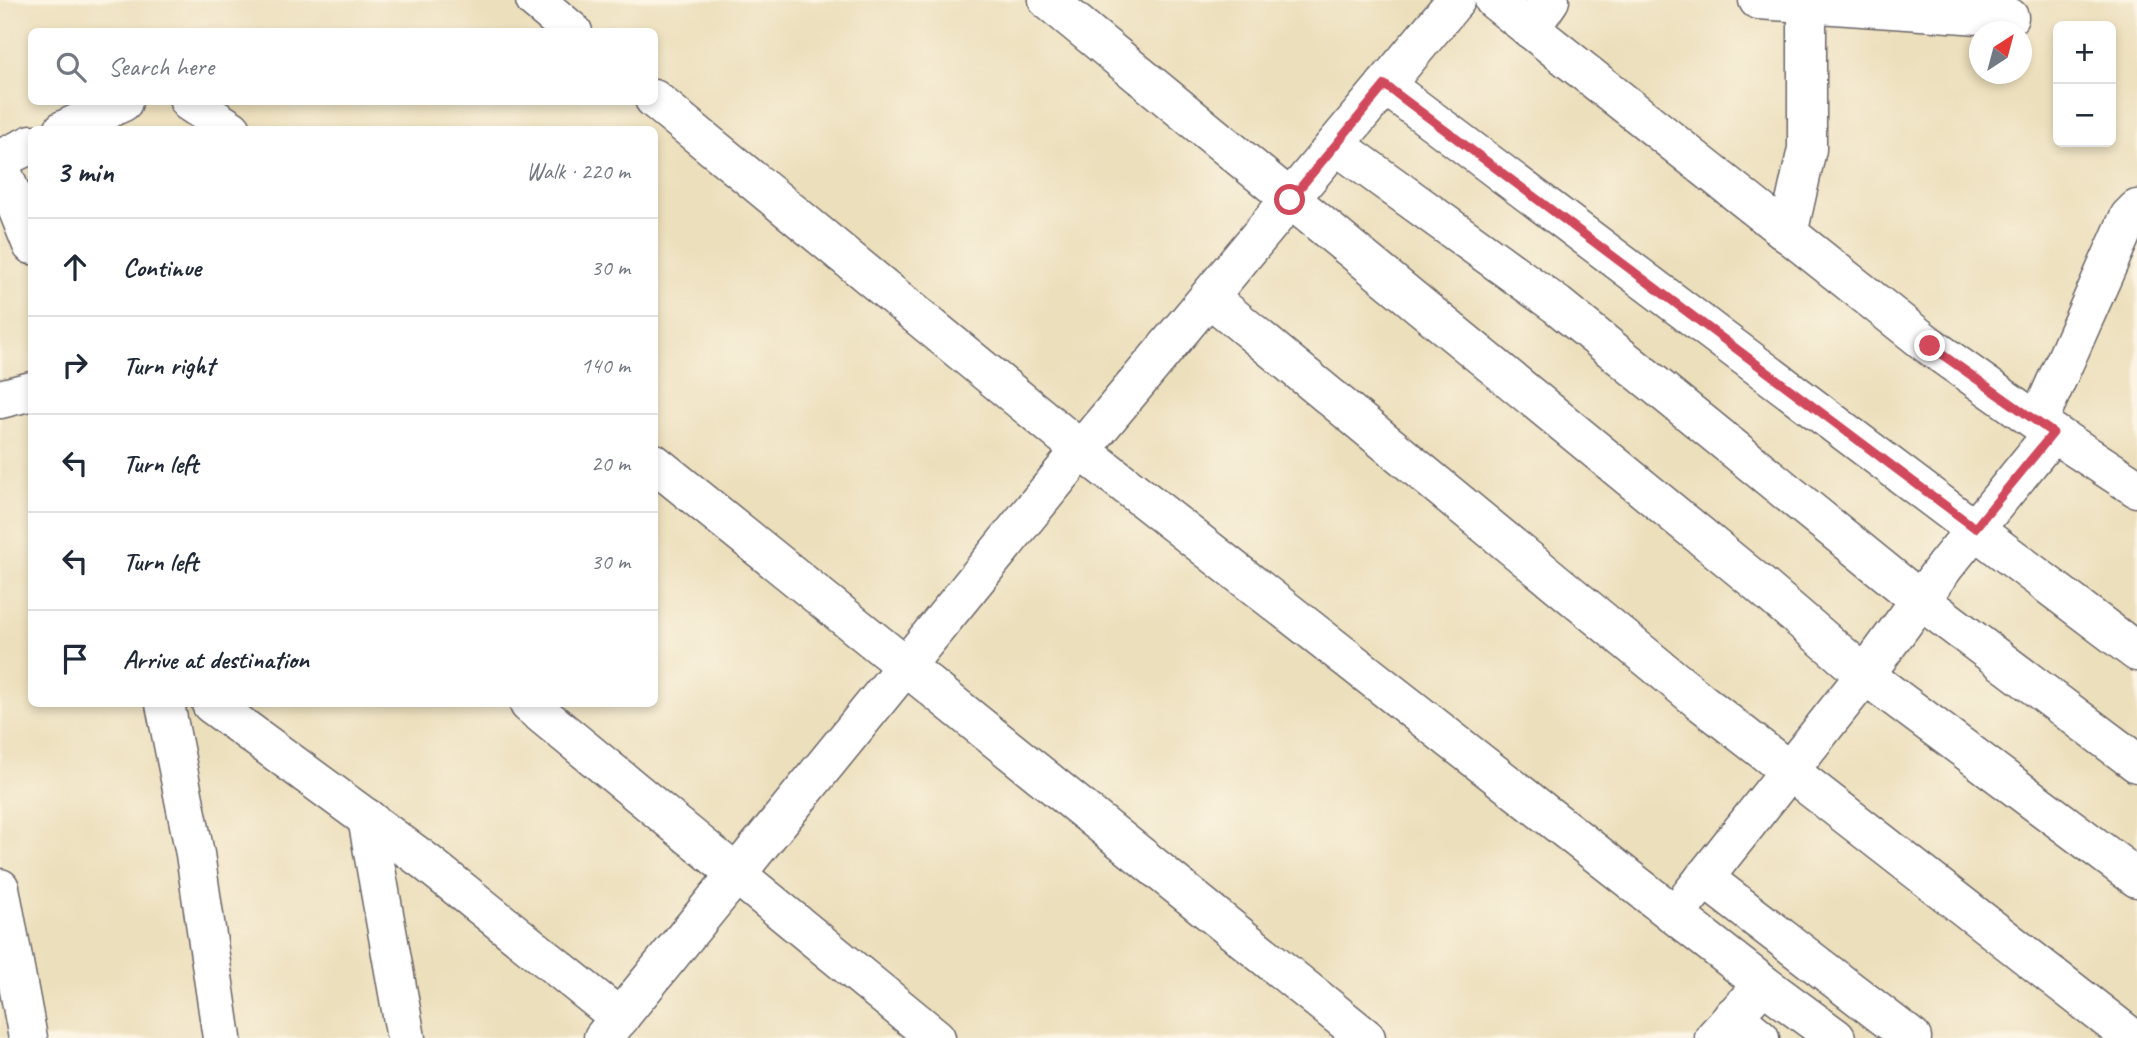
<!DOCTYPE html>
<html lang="en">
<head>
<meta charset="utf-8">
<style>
	body { margin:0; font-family:Caveat,sans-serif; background:#f6f6f7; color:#1f2937 }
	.controls { position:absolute; right:21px; top:21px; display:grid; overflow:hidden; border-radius:10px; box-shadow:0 4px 10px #0003 }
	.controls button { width:63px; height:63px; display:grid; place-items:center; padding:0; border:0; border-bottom:2px solid #e0e1e3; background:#fff; color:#1f2937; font:35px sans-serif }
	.compass { position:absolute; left:1969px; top:21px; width:63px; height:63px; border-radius:50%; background:#fff; box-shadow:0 4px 10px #0003; rotate:36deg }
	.stop { position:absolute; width:21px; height:21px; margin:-16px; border:5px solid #d1495b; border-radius:50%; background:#fff }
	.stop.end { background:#d1495b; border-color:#fff; box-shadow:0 2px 7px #0008 }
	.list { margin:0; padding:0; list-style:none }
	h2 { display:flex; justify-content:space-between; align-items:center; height:91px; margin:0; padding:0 28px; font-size:30px }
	h2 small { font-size:23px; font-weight:400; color:#747a83 }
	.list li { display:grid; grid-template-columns:46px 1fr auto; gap:21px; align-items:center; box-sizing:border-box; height:98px; padding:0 28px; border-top:2px solid #e0e1e3 }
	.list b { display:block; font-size:26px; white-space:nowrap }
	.list em { font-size:23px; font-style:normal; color:#747a83 }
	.icon { flex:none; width:38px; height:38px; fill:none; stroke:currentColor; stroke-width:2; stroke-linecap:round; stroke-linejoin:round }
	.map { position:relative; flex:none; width:2137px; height:1038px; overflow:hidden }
	.search { position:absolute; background:#fff; box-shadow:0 4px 10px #0003; left:28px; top:28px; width:630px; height:77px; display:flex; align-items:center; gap:18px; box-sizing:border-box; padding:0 24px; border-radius:10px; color:#747a83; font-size:26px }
	.panel { position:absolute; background:#fff; box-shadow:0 4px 10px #0003; left:28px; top:126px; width:630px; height:581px; border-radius:10px }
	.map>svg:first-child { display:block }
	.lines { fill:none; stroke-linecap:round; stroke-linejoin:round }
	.minor-casing { stroke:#696468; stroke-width:41 }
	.tertiary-casing { stroke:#696468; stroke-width:41 }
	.minor { stroke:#fff; stroke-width:38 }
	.tertiary { stroke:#fff; stroke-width:38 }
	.route { stroke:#d1495b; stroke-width:9 }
</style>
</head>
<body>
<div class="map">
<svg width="2137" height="1038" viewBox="0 0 2137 1038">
	<rect width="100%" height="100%" fill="#fcf5e5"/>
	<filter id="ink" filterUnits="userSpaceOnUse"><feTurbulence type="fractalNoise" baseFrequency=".0143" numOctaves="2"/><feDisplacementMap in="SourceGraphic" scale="14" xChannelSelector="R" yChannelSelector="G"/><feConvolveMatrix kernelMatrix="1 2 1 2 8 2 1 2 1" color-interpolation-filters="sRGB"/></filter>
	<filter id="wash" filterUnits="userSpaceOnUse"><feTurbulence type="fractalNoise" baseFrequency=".00686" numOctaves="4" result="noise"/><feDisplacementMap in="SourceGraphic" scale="28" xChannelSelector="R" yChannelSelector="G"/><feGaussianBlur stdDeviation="1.57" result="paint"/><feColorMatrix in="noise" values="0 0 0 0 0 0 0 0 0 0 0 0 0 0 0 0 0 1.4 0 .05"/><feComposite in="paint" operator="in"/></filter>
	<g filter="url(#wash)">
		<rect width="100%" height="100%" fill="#ecdfbc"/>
	</g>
	<g filter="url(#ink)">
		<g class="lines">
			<defs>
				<g id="minor">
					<polyline points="1048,0 1758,583 1865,675 2137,878"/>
					<polyline points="1494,0 1930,346 2053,433 1945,566 1865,675 1675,915"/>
					<polyline points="1758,0 2009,17"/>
					<polyline points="1530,29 1550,0"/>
					<polyline points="1385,85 2137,652"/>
					<polyline points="189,102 232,130"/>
					<polyline points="63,130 123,102"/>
					<polyline points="1336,145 1557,305 1920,600 2137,763"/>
					<polyline points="0,159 32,144"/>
					<polyline points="0,166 32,245"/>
					<polyline points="1788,234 1807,149 1807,0"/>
					<polyline points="1209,297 1701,702 2132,1038"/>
					<polyline points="0,399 32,391"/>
					<polyline points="2038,422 2129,217 2137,209"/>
					<polyline points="2053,433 2137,488"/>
					<polyline points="654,463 1366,1038"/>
					<polyline points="165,704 195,854 222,1038"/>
					<polyline points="211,704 426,862 620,1018"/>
					<polyline points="529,704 936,1038"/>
					<polyline points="367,818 406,1038"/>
					<polyline points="1704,878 1912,1038"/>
					<polyline points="0,888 28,1038"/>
					<polyline points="1733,1016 1760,1038"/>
					<polyline points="603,1038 1081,450 1456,0"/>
					<polyline points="1714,1038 1763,984"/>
				</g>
				<g id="tertiary">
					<polyline points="535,0 573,32"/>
					<polyline points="654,99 1081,450 1763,984 1836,1038"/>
				</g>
			</defs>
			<use href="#minor" class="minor-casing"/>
			<use href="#tertiary" class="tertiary-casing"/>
			<use href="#minor" class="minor"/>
			<use href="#tertiary" class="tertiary"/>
		</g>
	</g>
	<g class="lines" filter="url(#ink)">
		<polyline class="route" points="1290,200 1385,85 1975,528 2053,433 1930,346"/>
	</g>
</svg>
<div class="controls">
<button>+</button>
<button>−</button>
</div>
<svg class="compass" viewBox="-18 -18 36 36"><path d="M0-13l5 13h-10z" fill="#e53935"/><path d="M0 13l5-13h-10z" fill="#747a83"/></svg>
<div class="stop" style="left:1290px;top:200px"></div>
<div class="stop end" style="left:1930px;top:346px"></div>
<div class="search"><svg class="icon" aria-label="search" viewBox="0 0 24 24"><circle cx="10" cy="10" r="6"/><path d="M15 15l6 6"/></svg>Search here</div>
<section class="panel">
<h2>3 min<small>Walk · 220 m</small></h2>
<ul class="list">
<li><svg class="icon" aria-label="ahead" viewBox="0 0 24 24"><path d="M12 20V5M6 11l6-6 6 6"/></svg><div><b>Continue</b></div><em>30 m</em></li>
<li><svg class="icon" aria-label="right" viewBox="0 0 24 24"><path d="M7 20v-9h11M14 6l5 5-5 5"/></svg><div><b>Turn right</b></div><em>140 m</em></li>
<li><svg class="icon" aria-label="left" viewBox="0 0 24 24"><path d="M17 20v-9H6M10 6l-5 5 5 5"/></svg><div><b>Turn left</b></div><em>20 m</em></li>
<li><svg class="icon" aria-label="left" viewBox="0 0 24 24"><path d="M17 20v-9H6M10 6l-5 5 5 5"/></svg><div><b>Turn left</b></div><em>30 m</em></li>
<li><svg class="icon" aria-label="arrive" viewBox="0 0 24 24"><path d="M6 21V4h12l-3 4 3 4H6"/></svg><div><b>Arrive at destination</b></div></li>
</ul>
</section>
</div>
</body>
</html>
